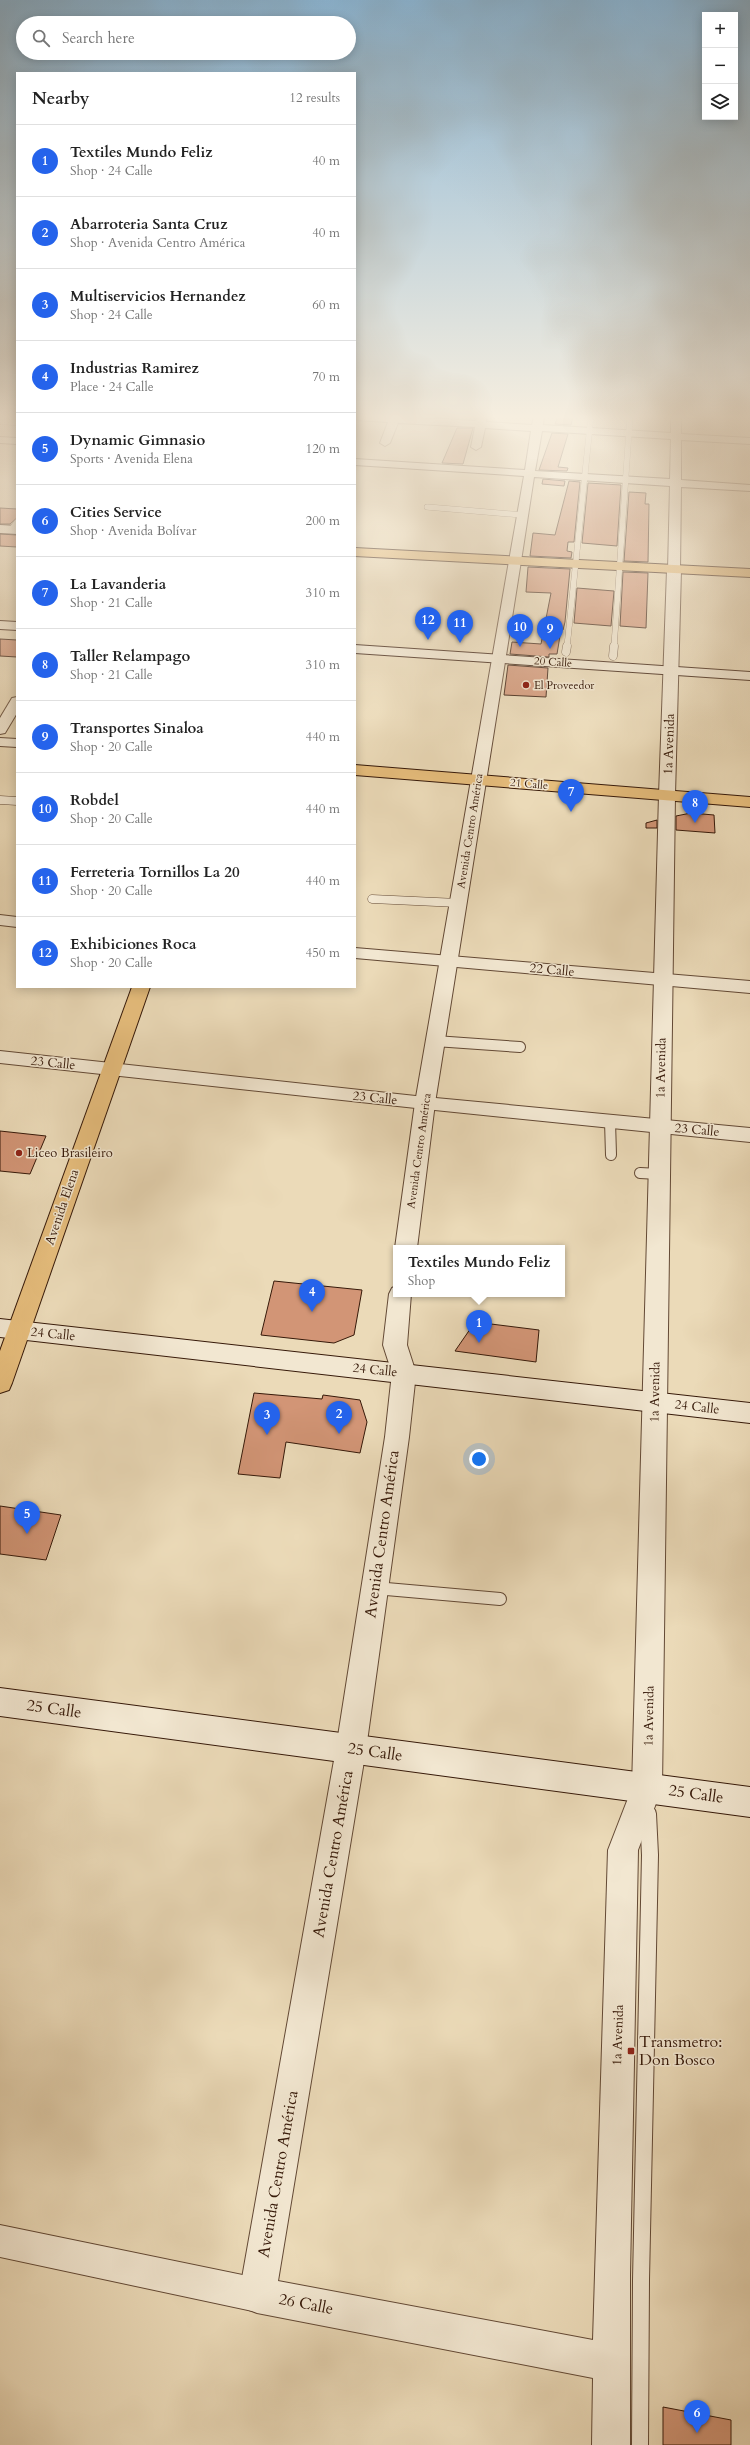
<!DOCTYPE html>
<html lang="en">
<head>
<meta charset="utf-8">
<style>
	body { margin:0; font-family:Cardo,serif; background:#f6f6f6; color:#222 }
	.controls { position:absolute; right:12px; top:12px; display:grid; overflow:hidden; border-radius:0px; box-shadow:0 2px 10px #0003 }
	.controls button { width:36px; height:36px; display:grid; place-items:center; padding:0; border:0; border-bottom:1px solid #e0e0e0; background:#fff; color:#222; font:20px sans-serif }
	.you { position:absolute; left:479px; top:1459px; width:14px; height:14px; margin:-10px; border:3px solid #fff; border-radius:50%; background:#1a73e8; box-shadow:0 0 0 6px #1a73e833 }
	.badge { display:grid; place-items:center; width:26px; height:26px; border-radius:50%; background:#2563eb; color:#fff; font-size:13px; font-weight:700 }
	.pin { position:absolute; translate:-50% -33px; filter:drop-shadow(0 1px 2px #0008) }
	.pin::after { content:''; position:absolute; top:21px; width:14px; height:12px; background:inherit; clip-path:polygon(0 0,100% 0,50% 100%) }
	.popup { position:absolute; left:393px; top:1245px; width:172px; height:52px; box-sizing:border-box; display:grid; place-content:center; border-radius:0px; background:#fff; filter:drop-shadow(0 1px 3px #0005); font-size:13px; white-space:nowrap; color:#767676 }
	.popup b { font-size:15px; color:#222 }
	.popup::after { content:''; position:absolute; left:50%; top:100%; margin-left:-8px; border:8px solid transparent; border-top-color:#fff }
	.list { margin:0; padding:0; list-style:none }
	h2 { display:flex; justify-content:space-between; align-items:center; height:52px; margin:0; padding:0 16px; font-size:17px }
	h2 small { font-size:13px; font-weight:400; color:#767676 }
	.list li { display:grid; grid-template-columns:26px 1fr auto; gap:12px; align-items:center; box-sizing:border-box; height:72px; padding:0 16px; border-top:1px solid #e0e0e0 }
	.list b { display:block; font-size:15px; white-space:nowrap }
	.list p { margin:0; font-size:13px; white-space:nowrap; color:#767676 }
	.list em { font-size:13px; font-style:normal; color:#767676 }
	.icon { flex:none; width:22px; height:22px; fill:none; stroke:currentColor; stroke-width:2; stroke-linecap:round; stroke-linejoin:round }
	.map { position:relative; flex:none; width:750px; height:2445px; overflow:hidden }
	.search { position:absolute; background:#fff; box-shadow:0 2px 10px #0003; left:16px; top:16px; width:340px; height:44px; display:flex; align-items:center; gap:10px; box-sizing:border-box; padding:0 14px; border-radius:22px; color:#767676; font-size:15px }
	.panel { position:absolute; background:#fff; box-shadow:0 2px 10px #0003; left:16px; top:72px; width:340px; height:916px; border-radius:0px }
	.map>svg:first-child { display:block }
	.building { fill:#d29576; stroke:#361909 }
	.lines { fill:none; stroke-linecap:round; stroke-linejoin:round }
	.service-far4-casing { stroke:#634935; stroke-width:6 }
	.service-far3-casing { stroke:#634935; stroke-width:9 }
	.service-far2-casing { stroke:#634935; stroke-width:12 }
	.service-far1-casing { stroke:#634935; stroke-width:14 }
	.service-casing { stroke:#634935; stroke-width:18 }
	.minor-casing { stroke:#634935; stroke-width:2 }
	.tertiary-casing { stroke:#634935; stroke-width:2 }
	.secondary-casing { stroke:#361909; stroke-width:2 }
	.primary-casing { stroke:#361909; stroke-width:2 }
	.service-far4 { stroke:#f2e7d1; stroke-width:5.5 }
	.service-far3 { stroke:#f2e7d1; stroke-width:8 }
	.service-far2 { stroke:#f2e7d1; stroke-width:10 }
	.service-far1 { stroke:#f2e7d1; stroke-width:12 }
	.service { stroke:#f2e7d1; stroke-width:16 }
	.minor { fill:#f2e7d1; fill-rule:evenodd }
	.tertiary { fill:#f2e7d1; fill-rule:evenodd }
	.secondary { fill:#f2e7d1; fill-rule:evenodd }
	.primary { fill:#e6bd7c; fill-rule:evenodd }
	.poi-dot { fill:#8f2418; stroke:#f2e7d1; stroke-width:1.5 }
	.labels { text-anchor:middle; dominant-baseline:central; stroke-width:3; stroke-linejoin:round; paint-order:stroke }
	.far-street-label { font-size:11px; fill:#361909; stroke:#f2e7d1 }
	.far-poi-label { font-size:11px; fill:#361909; stroke:#f2e7d1; text-anchor:start }
	.street-label { font-size:13px; fill:#361909; stroke:#f2e7d1 }
	.poi-label { font-size:13px; fill:#361909; stroke:#f2e7d1; text-anchor:start }
	.near-street-label { font-size:16px; fill:#361909; stroke:#f2e7d1 }
	.near-poi-label { font-size:16px; fill:#361909; stroke:#f2e7d1; text-anchor:start }
</style>
</head>
<body>
<div class="map">
<svg width="750" height="2445" viewBox="0 0 750 2445">
	<rect width="100%" height="100%" fill="#ebdab8"/>
	<filter id="stains"><feTurbulence type="fractalNoise" baseFrequency=".005" numOctaves="4"/><feColorMatrix values="0 0 0 0 .2 0 0 0 0 .09 0 0 0 0 .02 0 0 0 .5 -.17"/></filter>
	<radialGradient id="worn" r=".72"><stop offset=".6" stop-color="#630" stop-opacity="0"/><stop offset="1" stop-color="#630" stop-opacity=".3"/></radialGradient>
	<g class="building">
		<polygon points="558,416 573,416 571,425 555,424"/>
		<polygon points="457,428 473,428 463,464 442,463"/>
		<polygon points="552,433 568,434 558,467 568,468 567,471 539,470"/>
		<polygon points="543,479 565,481 564,486 542,484"/>
		<polygon points="569,481 580,482 574,542 568,542 567,551 572,552 571,558 530,556 533,533 555,535"/>
		<polygon points="588,483 621,485 617,546 582,543"/>
		<polygon points="629,492 646,493 645,504 649,504 648,562 624,561"/>
		<polygon points="0,508 17,509 17,518 10,524 0,524"/>
		<polygon points="0,534 17,535 17,547 0,546"/>
		<polygon points="528,567 570,569 565,622 563,630 561,630 557,654 549,654 549,657 510,654 512,642 541,644 551,593 526,592"/>
		<polygon points="623,572 648,573 646,628 620,626"/>
		<polygon points="577,588 614,591 611,626 574,623"/>
		<polygon points="0,639 17,640 17,657 0,656"/>
		<polygon points="508,665 548,668 546,697 504,695"/>
		<polygon points="691,813 714,815 715,833 676,830 676,816"/>
		<polygon points="657,820 657,828 646,828 646,823"/>
		<polygon points="0,1131 46,1136 30,1174 0,1171"/>
		<polygon points="274,1281 362,1290 354,1335 334,1343 261,1335"/>
		<polygon points="475,1322 539,1330 536,1362 455,1351"/>
		<polygon points="254,1393 322,1399 323,1395 360,1400 367,1422 360,1453 286,1442 280,1478 238,1474"/>
		<polygon points="0,1506 61,1515 46,1560 0,1554"/>
		<polygon points="663,2407 731,2420 731,2445 663,2445"/>
	</g>
	<g class="lines">
		<defs>
			<g id="service-far4">
				<polyline points="0,421 17,423"/>
				<polyline points="427,507 523,515"/>
				<polyline points="11,530 17,522"/>
				<polyline points="567,647 591,416"/>
				<polyline points="614,647 630,416"/>
			</g>
			<g id="service-far3">
				<polyline points="566,652 567,646"/>
				<polyline points="613,656 614,646"/>
				<polyline points="0,800 17,801"/>
				<polyline points="372,899 458,903"/>
			</g>
			<g id="service-far2">
				<polyline points="435,1041 520,1047"/>
				<polyline points="610,1121 611,1155"/>
				<polyline points="640,1173 659,1174"/>
			</g>
			<g id="service-far1">
				<polyline points="375,1588 500,1599"/>
				<polyline points="648,1809 648,1815"/>
			</g>
			<polyline id="service" points="640,2445 641,2280 650,1855 648,1814"/>
			<g id="minor">
				<polygon points="0,416 9,416 0,424"/>
				<path d="M355,416H400L476,421L477,416H487L486,422L532,425L534,416H544L543,425L671,433V416H681V434L750,438V444L681,440V480L750,485V491L681,487L680,570L674,574L668,570L670,486L534,477L521,561L515,565L509,561L524,476L355,465V459L525,470L531,431L485,428L481,447L476,450L471,447L475,427L398,423L390,443L385,446L380,443L388,422L355,420ZM542,431L671,439L670,479L535,471Z"/>
				<polygon points="0,437 17,438 17,444 0,443"/>
				<polygon points="17,697 17,713 5,733 0,734 0,718 12,698"/>
				<polygon points="0,738 17,739 17,747 0,746"/>
				<polygon points="0,915 17,917 17,927 0,925"/>
				<polygon points="355,948 750,981 750,993 355,958"/>
				<polygon points="0,1051 425,1097 750,1128 750,1142 425,1109 0,1063"/>
				<polygon points="0,2225 257,2278 269,2283 274,2295 269,2307 257,2312 0,2257"/>
			</g>
			<g id="tertiary">
				<polygon points="515,557 521,561 435,1103 417,1248 396,1248 396,1250 395,1248 415,1103 509,561"/>
				<polygon points="674,566 681,570 675,795 662,1788 638,1850 630,2275 630,2445 592,2445 593,2378 257,2313 244,2308 239,2295 336,1749 385,1437 392,1373 383,1345 389,1294 392,1288 396,1286 396,1294 411,1294 407,1345 416,1373 409,1437 366,1749 278,2281 593,2340 608,1850 632,1788 659,795 667,570"/>
			</g>
			<g id="secondary">
				<polygon points="0,525 17,526 17,534 0,533"/>
				<polygon points="0,621 17,622 17,630 0,629"/>
				<polygon points="355,645 750,672 750,680 355,653"/>
				<polygon points="0,1319 750,1403 750,1423 0,1337"/>
				<polygon points="0,1688 750,1787 750,1817 0,1716"/>
			</g>
			<g id="primary">
				<polygon points="355,548 750,569 750,577 355,556"/>
				<polygon points="355,765 750,797 750,807 355,775"/>
				<polygon points="132,987 150,987 12,1383 9,1390 0,1393 0,1351"/>
			</g>
		</defs>
		<use href="#service-far4" class="service-far4-casing"/>
		<use href="#service-far3" class="service-far3-casing"/>
		<use href="#service-far2" class="service-far2-casing"/>
		<use href="#service-far1" class="service-far1-casing"/>
		<use href="#service" class="service-casing"/>
		<use href="#minor" class="minor-casing"/>
		<use href="#tertiary" class="tertiary-casing"/>
		<use href="#secondary" class="secondary-casing"/>
		<use href="#primary" class="primary-casing"/>
		<use href="#service-far4" class="service-far4"/>
		<use href="#service-far3" class="service-far3"/>
		<use href="#service-far2" class="service-far2"/>
		<use href="#service-far1" class="service-far1"/>
		<use href="#service" class="service"/>
		<use href="#minor" class="minor"/>
		<use href="#tertiary" class="tertiary"/>
		<use href="#secondary" class="secondary"/>
		<use href="#primary" class="primary"/>
	</g>
	<linearGradient id="sky" x2="0" y2="1"><stop stop-color="#8ab6d6"/><stop offset="0.55" stop-color="#f6eedf"/><stop offset="1" stop-color="#f6eedf" stop-opacity="0"/></linearGradient>
	<rect width="750" height="758" fill="url(#sky)"/>
	<g class="poi-dot">
		<circle cx="526" cy="685" r="4"/>
		<circle cx="19" cy="1153" r="4"/>
		<rect x="627" y="2047" width="8" height="8" rx="2"/>
	</g>
	<g class="labels">
		<g class="far-street-label">
			<text transform="translate(553 662) rotate(4)">20 Calle</text>
			<text transform="translate(529 784) rotate(5)">21 Calle</text>
			<text transform="translate(470 831) rotate(-81)">Avenida Centro América</text>
			<text transform="translate(419 1151) rotate(-82)">Avenida Centro América</text>
		</g>
		<g class="far-poi-label">
			<text x="534" y="685">El Proveedor</text>
		</g>
		<g class="street-label">
			<text transform="translate(669 744) rotate(-88)">1a Avenida</text>
			<text transform="translate(552 970) rotate(5)">22 Calle</text>
			<text transform="translate(53 1063) rotate(6)">23 Calle</text>
			<text transform="translate(661 1068) rotate(-89)">1a Avenida</text>
			<text transform="translate(375 1098) rotate(6)">23 Calle</text>
			<text transform="translate(697 1130) rotate(5)">23 Calle</text>
			<text transform="translate(62 1207) rotate(-71)">Avenida Elena</text>
			<text transform="translate(53 1334) rotate(6)">24 Calle</text>
			<text transform="translate(375 1370) rotate(6)">24 Calle</text>
			<text transform="translate(655 1392) rotate(-89)">1a Avenida</text>
			<text transform="translate(697 1407) rotate(7)">24 Calle</text>
			<text transform="translate(649 1716) rotate(-89)">1a Avenida</text>
			<text transform="translate(618 2035) rotate(-88)">1a Avenida</text>
		</g>
		<g class="poi-label">
			<text x="27" y="1153">Liceo Brasileiro</text>
		</g>
		<g class="near-street-label">
			<text transform="translate(382 1534) rotate(-82)">Avenida Centro América</text>
			<text transform="translate(54 1709) rotate(8)">25 Calle</text>
			<text transform="translate(375 1752) rotate(8)">25 Calle</text>
			<text transform="translate(696 1794) rotate(8)">25 Calle</text>
			<text transform="translate(333 1854) rotate(-80)">Avenida Centro América</text>
			<text transform="translate(278 2174) rotate(-80)">Avenida Centro América</text>
			<text transform="translate(306 2304) rotate(11)">26 Calle</text>
		</g>
		<g class="near-poi-label">
			<text x="639" y="2042">Transmetro:<tspan x="639" dy="18">Don Bosco</tspan></text>
		</g>
	</g>
	<rect width="100%" height="100%" filter="url(#stains)"/>
	<rect width="100%" height="100%" fill="url(#worn)"/>
</svg>
<div class="controls">
<button>+</button>
<button>−</button>
<button><svg class="icon" aria-label="layers" viewBox="0 0 24 24"><path d="M12 4l9 5-9 5-9-5zM3 14l9 5 9-5"/></svg></button>
</div>
<div class="you"></div>
<div class="pin badge" style="left:479px;top:1343px">1</div>
<div class="popup"><b>Textiles Mundo Feliz</b>Shop</div>
<div class="pin badge" style="left:339px;top:1434px">2</div>
<div class="pin badge" style="left:267px;top:1435px">3</div>
<div class="pin badge" style="left:312px;top:1312px">4</div>
<div class="pin badge" style="left:27px;top:1534px">5</div>
<div class="pin badge" style="left:697px;top:2433px">6</div>
<div class="pin badge" style="left:571px;top:812px">7</div>
<div class="pin badge" style="left:695px;top:823px">8</div>
<div class="pin badge" style="left:550px;top:649px">9</div>
<div class="pin badge" style="left:520px;top:647px">10</div>
<div class="pin badge" style="left:460px;top:643px">11</div>
<div class="pin badge" style="left:428px;top:640px">12</div>
<div class="search"><svg class="icon" aria-label="search" viewBox="0 0 24 24"><circle cx="10" cy="10" r="6"/><path d="M15 15l6 6"/></svg>Search here</div>
<section class="panel">
<h2>Nearby<small>12 results</small></h2>
<ul class="list">
<li><span class="badge">1</span><div><b>Textiles Mundo Feliz</b><p>Shop · 24 Calle</p></div><em>40 m</em></li>
<li><span class="badge">2</span><div><b>Abarroteria Santa Cruz</b><p>Shop · Avenida Centro América</p></div><em>40 m</em></li>
<li><span class="badge">3</span><div><b>Multiservicios Hernandez</b><p>Shop · 24 Calle</p></div><em>60 m</em></li>
<li><span class="badge">4</span><div><b>Industrias Ramirez</b><p>Place · 24 Calle</p></div><em>70 m</em></li>
<li><span class="badge">5</span><div><b>Dynamic Gimnasio</b><p>Sports · Avenida Elena</p></div><em>120 m</em></li>
<li><span class="badge">6</span><div><b>Cities Service</b><p>Shop · Avenida Bolívar</p></div><em>200 m</em></li>
<li><span class="badge">7</span><div><b>La Lavanderia</b><p>Shop · 21 Calle</p></div><em>310 m</em></li>
<li><span class="badge">8</span><div><b>Taller Relampago</b><p>Shop · 21 Calle</p></div><em>310 m</em></li>
<li><span class="badge">9</span><div><b>Transportes Sinaloa</b><p>Shop · 20 Calle</p></div><em>440 m</em></li>
<li><span class="badge">10</span><div><b>Robdel</b><p>Shop · 20 Calle</p></div><em>440 m</em></li>
<li><span class="badge">11</span><div><b>Ferreteria Tornillos La 20</b><p>Shop · 20 Calle</p></div><em>440 m</em></li>
<li><span class="badge">12</span><div><b>Exhibiciones Roca</b><p>Shop · 20 Calle</p></div><em>450 m</em></li>
</ul>
</section>
</div>
</body>
</html>
